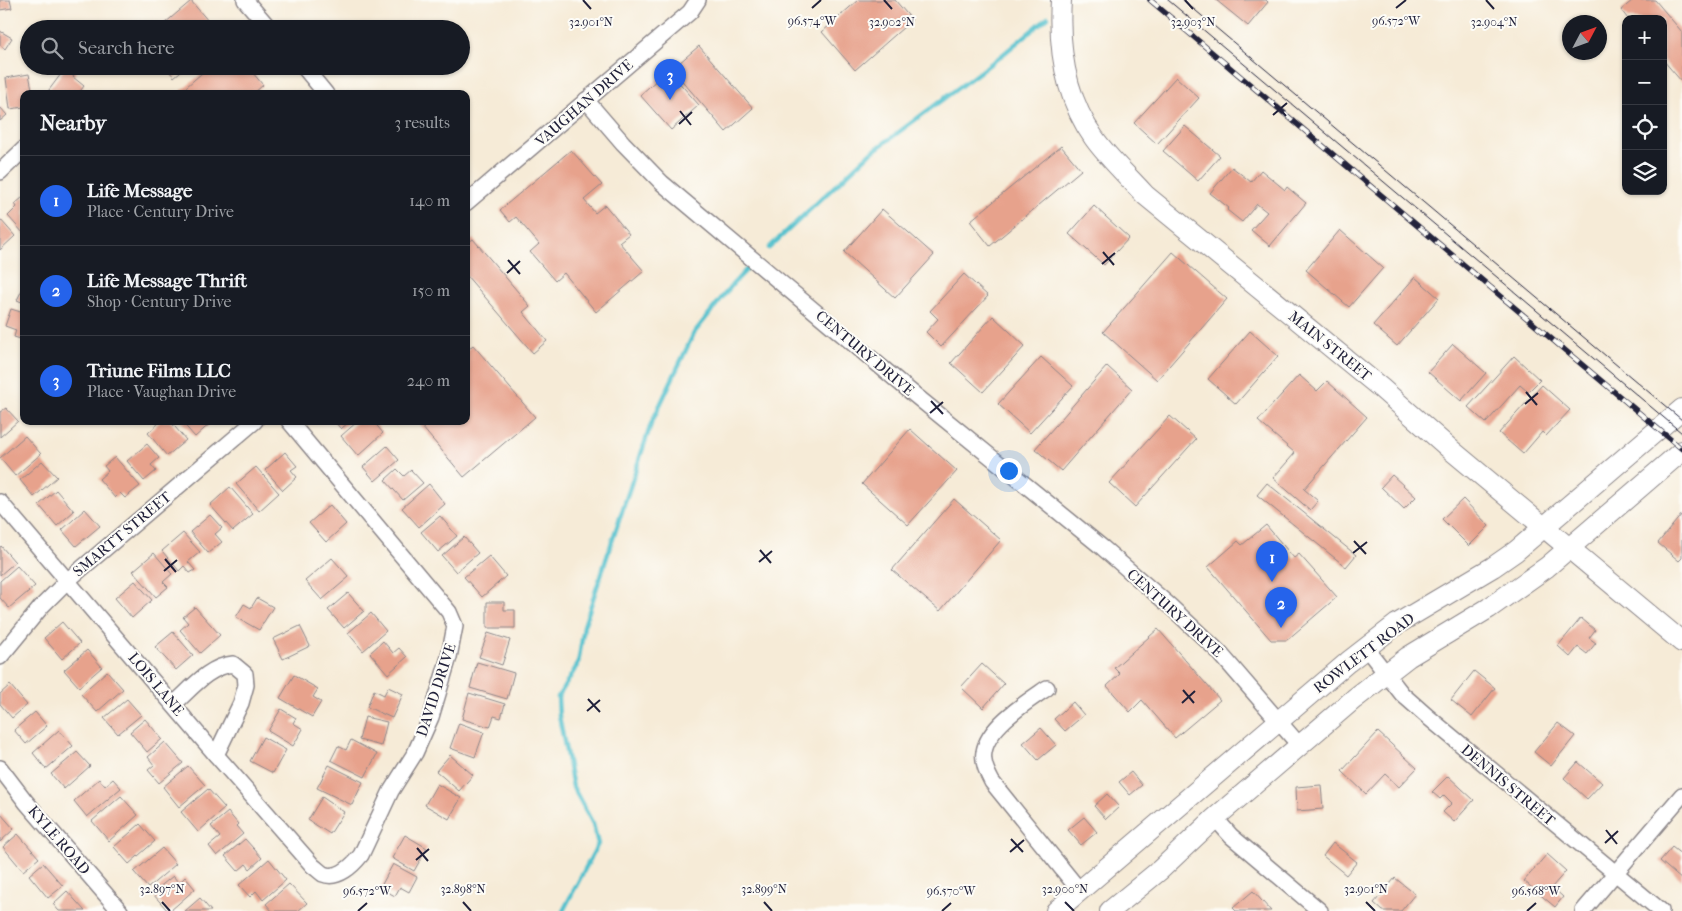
<!DOCTYPE html>
<html lang="en">
<head>
<meta charset="utf-8">
<style>
	body { margin:0; font-family:"IM FELL French Canon",serif; background:#20242c; color:#f1f3f6 }
	.controls { position:absolute; right:15px; top:15px; display:grid; overflow:hidden; border-radius:10px; box-shadow:0 1px 4px #0004 }
	.controls button { width:45px; height:45px; display:grid; place-items:center; padding:0; border:0; border-bottom:1px solid #363941; background:#171b24; color:#f1f3f6; font:25px sans-serif }
	.compass { position:absolute; left:1562px; top:15px; width:45px; height:45px; border-radius:50%; background:#171b24; box-shadow:0 1px 4px #0004; rotate:49deg }
	.you { position:absolute; left:1008px; top:470px; width:18px; height:18px; margin:-12px; border:4px solid #fff; border-radius:50%; background:#1a73e8; box-shadow:0 0 0 8px #1a73e833 }
	.badge { display:grid; place-items:center; width:32px; height:32px; border-radius:50%; background:#2563eb; color:#fff; font-size:16px; font-weight:700 }
	.pin { position:absolute; translate:-50% -41px; filter:drop-shadow(0 1px 2px #0008) }
	.pin::after { content:''; position:absolute; top:26px; width:18px; height:15px; background:inherit; clip-path:polygon(0 0,100% 0,50% 100%) }
	.list { margin:0; padding:0; list-style:none }
	h2 { display:flex; justify-content:space-between; align-items:center; height:65px; margin:0; padding:0 20px; font-size:21px }
	h2 small { font-size:16px; font-weight:400; color:#9ea1a6 }
	.list li { display:grid; grid-template-columns:32px 1fr auto; gap:15px; align-items:center; box-sizing:border-box; height:90px; padding:0 20px; border-top:1px solid #363941 }
	.list b { display:block; font-size:19px; white-space:nowrap }
	.list p { margin:0; font-size:16px; white-space:nowrap; color:#9ea1a6 }
	.list em { font-size:16px; font-style:normal; color:#9ea1a6 }
	.icon { flex:none; width:28px; height:28px; fill:none; stroke:currentColor; stroke-width:2; stroke-linecap:round; stroke-linejoin:round }
	.map { position:relative; flex:none; width:1682px; height:911px; overflow:hidden }
	.search { position:absolute; background:#171b24; box-shadow:0 1px 4px #0004; left:20px; top:20px; width:450px; height:55px; display:flex; align-items:center; gap:12px; box-sizing:border-box; padding:0 18px; border-radius:28px; color:#9ea1a6; font-size:19px }
	.panel { position:absolute; background:#171b24; box-shadow:0 1px 4px #0004; left:20px; top:90px; width:450px; height:335px; border-radius:10px }
	.map>svg:first-child { display:block }
	.lines { fill:none; stroke-linecap:round; stroke-linejoin:round }
	.stream { stroke:#54c1cd; stroke-width:4.5 }
	.building { fill:#e7a28c }
	.street-casing { stroke:#8c8689; stroke-width:18 }
	.secondary-casing { stroke:#8c8689; stroke-width:22 }
	.street { stroke:#fff; stroke-width:15 }
	.secondary { stroke:#fff; stroke-width:20 }
	.tram { stroke:#22223b; stroke-width:1 }
	.rail-casing { stroke:#22223b; stroke-width:5.5 }
	.rail { stroke:#fdfcf7; stroke-width:4; stroke-dasharray:11; stroke-linecap:butt }
	.ticks { fill:none; stroke:#22223b; stroke-width:2 }
	.labels { text-anchor:middle; dominant-baseline:central; stroke-width:4; stroke-linejoin:round; paint-order:stroke }
	.street-label { font-size:15px; fill:#22223b; stroke:#fdfcf7 }
	.ticks-label { font-size:12px; text-anchor:middle; fill:#22223b; stroke:#fdfcf7; stroke-width:4; stroke-linejoin:round; paint-order:stroke }
</style>
</head>
<body>
<div class="map">
<svg width="1682" height="911" viewBox="0 0 1682 911">
	<rect width="100%" height="100%" fill="#fdfcf7"/>
	<filter id="ink" filterUnits="userSpaceOnUse"><feTurbulence type="fractalNoise" baseFrequency=".02" numOctaves="2"/><feDisplacementMap in="SourceGraphic" scale="10" xChannelSelector="R" yChannelSelector="G"/><feConvolveMatrix kernelMatrix="1 2 1 2 8 2 1 2 1" color-interpolation-filters="sRGB"/></filter>
	<filter id="wash" filterUnits="userSpaceOnUse"><feTurbulence type="fractalNoise" baseFrequency=".0096" numOctaves="4" result="noise"/><feDisplacementMap in="SourceGraphic" scale="20" xChannelSelector="R" yChannelSelector="G"/><feGaussianBlur stdDeviation="1.12" result="paint"/><feColorMatrix in="noise" values="0 0 0 0 0 0 0 0 0 0 0 0 0 0 0 0 0 1.4 0 .05"/><feComposite in="paint" operator="in"/></filter>
	<g filter="url(#wash)">
		<rect width="100%" height="100%" fill="#f6ebd7"/>
		<g class="lines">
			<g class="stream">
				<polyline points="769,248 868,155 1001,56 1048,17"/>
				<polyline points="563,911 598,844 593,824 573,787 559,716 558,697 578,664 584,626 651,424 694,333 732,285 747,269"/>
			</g>
		</g>
		<g id="blocks">
			<g class="building">
				<polygon points="0,0 10,0 12,8 0,10"/>
				<polygon points="858,0 895,0 912,20 855,70 822,32"/>
				<polygon points="1216,0 1266,0 1268,2 1248,26"/>
				<polygon points="1633,0 1655,0 1682,32 1682,82 1663,60 1663,19 1628,19 1621,10"/>
				<polygon points="191,1 215,29 158,29"/>
				<polygon points="0,31 12,38 5,49 0,45"/>
				<polygon points="699,46 753,108 726,132 672,69"/>
				<polygon points="67,66 76,72 73,77 84,86 78,94 46,94"/>
				<polygon points="165,66 187,66 174,77"/>
				<polygon points="210,66 247,66 263,85 253,94 178,94"/>
				<polygon points="668,70 699,105 671,130 640,95"/>
				<polygon points="29,74 33,94 24,94 24,107 10,109 6,78"/>
				<polygon points="1176,77 1199,98 1157,144 1134,123"/>
				<polygon points="0,107 7,115 0,121"/>
				<polygon points="1185,126 1220,156 1198,181 1163,151"/>
				<polygon points="1061,146 1081,170 990,246 970,221"/>
				<polygon points="571,150 602,185 584,200 595,213 605,205 629,234 619,242 644,271 596,312 564,273 555,281 530,252 539,244 516,217 510,222 500,210"/>
				<polygon points="1232,167 1251,182 1261,170 1285,190 1287,187 1306,203 1270,246 1251,230 1267,212 1257,204 1242,222 1227,210 1229,208 1210,193"/>
				<polygon points="23,197 24,198 24,234 8,216 17,207 15,204"/>
				<polygon points="1094,206 1129,238 1104,265 1069,234"/>
				<polygon points="882,209 934,255 895,298 844,252"/>
				<polygon points="0,219 15,236 0,250"/>
				<polygon points="1340,230 1383,268 1349,307 1306,270"/>
				<polygon points="473,239 530,306 523,312 547,341 533,353 466,275 466,244"/>
				<polygon points="1173,252 1227,299 1157,380 1103,332"/>
				<polygon points="964,274 988,296 941,347 926,332 938,319 930,311"/>
				<polygon points="1415,277 1439,298 1397,346 1373,325"/>
				<polygon points="24,286 24,303 17,300"/>
				<polygon points="11,309 24,313 24,340 14,337 16,330 5,326"/>
				<polygon points="993,316 1025,346 983,392 951,363"/>
				<polygon points="1250,331 1278,356 1236,404 1208,379"/>
				<polygon points="1453,344 1486,373 1461,401 1428,372"/>
				<polygon points="473,345 535,417 464,477 417,421 466,421 466,351"/>
				<polygon points="1514,356 1540,380 1528,392 1520,385 1486,423 1468,407"/>
				<polygon points="1041,357 1073,386 1030,433 998,404"/>
				<polygon points="1107,366 1132,389 1061,471 1035,449"/>
				<polygon points="1299,375 1317,391 1327,381 1367,417 1304,489 1318,501 1310,510 1273,478 1295,453 1258,421"/>
				<polygon points="1542,385 1570,410 1546,436 1542,432 1523,454 1499,433"/>
				<polygon points="6,408 18,421 0,437 0,412"/>
				<polygon points="1170,416 1196,439 1135,507 1109,483"/>
				<polygon points="161,421 170,421 186,440 167,456 148,433"/>
				<polygon points="181,421 213,421 195,437"/>
				<polygon points="334,421 350,421 341,429"/>
				<polygon points="358,421 373,421 383,433 358,456 341,436"/>
				<polygon points="910,429 957,471 908,525 862,484"/>
				<polygon points="25,436 41,454 15,476 0,458"/>
				<polygon points="147,444 159,458 151,465 156,471 144,481 127,461"/>
				<polygon points="387,446 399,460 375,481 363,467"/>
				<polygon points="285,452 297,466 291,470 297,477 283,490 265,470"/>
				<polygon points="115,457 140,486 125,498 120,493 115,498 99,479 108,471 104,466"/>
				<polygon points="42,461 57,477 34,497 20,480"/>
				<polygon points="256,467 279,493 259,511 236,484"/>
				<polygon points="397,469 404,476 411,470 423,483 403,500 385,480"/>
				<polygon points="1392,475 1416,497 1404,509 1381,487"/>
				<polygon points="1267,483 1356,555 1346,567 1257,495"/>
				<polygon points="429,484 445,504 419,527 402,508"/>
				<polygon points="230,487 253,514 233,531 210,505"/>
				<polygon points="56,490 74,511 57,526 39,505"/>
				<polygon points="954,499 1001,540 940,611 892,570"/>
				<polygon points="1463,499 1489,526 1469,546 1442,519"/>
				<polygon points="330,505 346,524 326,542 309,523"/>
				<polygon points="85,509 100,526 76,546 62,530"/>
				<polygon points="1682,514 1682,558 1679,561 1658,543"/>
				<polygon points="210,515 222,528 215,534 222,542 208,553 190,532"/>
				<polygon points="440,516 457,536 438,552 421,532"/>
				<polygon points="1266,525 1294,558 1299,554 1337,597 1287,640 1271,640 1208,567 1238,541 1242,545"/>
				<polygon points="183,533 200,552 188,562 195,570 190,573 184,566 179,571 162,551"/>
				<polygon points="464,537 478,553 456,572 442,556"/>
				<polygon points="1,546 15,562 0,575 0,547"/>
				<polygon points="154,553 172,574 163,582 168,587 156,597 133,571"/>
				<polygon points="489,556 506,576 482,597 464,577"/>
				<polygon points="332,558 349,577 322,600 305,581"/>
				<polygon points="17,566 35,586 9,608 0,598 0,581"/>
				<polygon points="135,581 152,600 132,618 115,598"/>
				<polygon points="348,593 364,611 344,628 328,610"/>
				<polygon points="257,598 273,607 259,630 236,617 244,604 251,608"/>
				<polygon points="487,602 504,602 504,610 515,610 515,628 487,628"/>
				<polygon points="195,607 220,635 200,653 180,630 188,623 183,617"/>
				<polygon points="371,613 386,631 363,651 348,633"/>
				<polygon points="1581,618 1595,630 1589,638 1596,643 1587,654 1578,647 1570,657 1558,646"/>
				<polygon points="62,622 80,643 62,659 44,638"/>
				<polygon points="300,626 310,646 283,659 273,639"/>
				<polygon points="1158,629 1220,700 1175,738 1142,700 1130,712 1107,686 1120,674 1114,668"/>
				<polygon points="173,632 193,655 176,670 155,647"/>
				<polygon points="488,633 510,640 502,665 479,657"/>
				<polygon points="383,641 393,653 399,648 407,657 388,674 370,653"/>
				<polygon points="87,650 102,667 79,687 64,670"/>
				<polygon points="477,662 514,673 507,699 470,688"/>
				<polygon points="982,664 1004,684 983,708 961,687"/>
				<polygon points="107,671 123,689 97,712 81,694"/>
				<polygon points="1474,671 1495,688 1472,717 1451,700"/>
				<polygon points="294,675 318,689 313,697 321,702 312,717 280,698"/>
				<polygon points="10,685 27,705 12,718 0,704 0,694"/>
				<polygon points="388,687 403,694 392,718 367,707 374,690 384,695"/>
				<polygon points="469,693 505,704 501,718 494,716 490,727 462,719"/>
				<polygon points="127,699 141,715 118,734 104,718"/>
				<polygon points="1073,702 1084,715 1065,731 1054,719"/>
				<polygon points="281,709 296,718 293,723 303,729 293,746 268,731"/>
				<polygon points="35,712 47,726 26,744 14,730"/>
				<polygon points="365,717 387,722 381,746 359,740"/>
				<polygon points="145,719 162,739 147,752 130,732"/>
				<polygon points="459,723 484,732 475,757 450,748"/>
				<polygon points="1558,723 1575,736 1551,766 1534,752"/>
				<polygon points="1041,728 1056,745 1038,760 1023,743"/>
				<polygon points="59,730 73,746 46,769 33,753"/>
				<polygon points="1378,732 1417,768 1399,787 1385,774 1366,794 1342,771"/>
				<polygon points="263,737 286,750 273,773 250,761"/>
				<polygon points="351,740 377,754 365,777 331,760 338,746 346,750"/>
				<polygon points="165,742 183,763 159,783 148,770 154,765 148,757"/>
				<polygon points="77,752 90,766 64,789 51,774"/>
				<polygon points="450,755 473,775 459,791 436,771"/>
				<polygon points="1578,762 1602,783 1587,799 1564,778"/>
				<polygon points="329,765 363,782 352,805 317,788"/>
				<polygon points="188,766 205,785 179,807 163,787"/>
				<polygon points="1131,772 1142,785 1130,795 1119,782"/>
				<polygon points="1448,776 1474,800 1454,822 1443,812 1452,803 1444,795 1440,799 1432,792"/>
				<polygon points="99,779 105,786 113,779 121,788 87,817 74,801"/>
				<polygon points="437,784 461,798 449,819 425,805"/>
				<polygon points="1321,785 1323,809 1297,811 1296,787"/>
				<polygon points="208,789 225,808 198,832 181,812"/>
				<polygon points="1107,794 1119,807 1106,819 1094,806"/>
				<polygon points="121,796 138,815 109,841 92,821"/>
				<polygon points="322,797 344,812 330,834 308,820"/>
				<polygon points="228,812 238,824 236,826 243,834 217,856 209,846 220,837 211,826"/>
				<polygon points="0,813 14,829 0,842"/>
				<polygon points="1084,817 1097,832 1081,845 1068,830"/>
				<polygon points="140,824 155,841 129,864 114,847"/>
				<polygon points="18,834 39,858 23,871 3,847"/>
				<polygon points="405,835 427,848 414,871 392,858"/>
				<polygon points="245,839 262,858 250,869 246,864 238,871 225,856"/>
				<polygon points="1333,843 1357,862 1346,875 1323,856"/>
				<polygon points="1672,847 1682,855 1682,880 1660,861"/>
				<polygon points="162,848 176,864 148,888 134,872"/>
				<polygon points="1547,854 1566,871 1552,887 1563,897 1555,907 1524,881"/>
				<polygon points="269,859 286,880 263,900 256,891 250,897 239,885"/>
				<polygon points="43,863 63,886 48,898 29,875"/>
				<polygon points="393,864 417,877 409,892 400,887 395,896 380,888"/>
				<polygon points="173,876 179,883 185,877 195,889 170,911 168,911 152,893"/>
				<polygon points="1395,878 1415,894 1401,911 1383,911 1374,903"/>
				<polygon points="289,884 307,903 298,911 272,911 266,904"/>
				<polygon points="67,891 85,911 59,911 53,904"/>
				<polygon points="1253,891 1271,911 1236,911 1233,908"/>
				<polygon points="200,898 211,911 185,911"/>
			</g>
		</g>
	</g>
	<g filter="url(#ink)">
		<use href="#blocks" fill-opacity="0" stroke="#8c8689" stroke-width="1"/>
		<g class="lines">
			<defs>
				<g id="street">
					<polyline points="245,0 270,29"/>
					<polyline points="303,66 326,94"/>
					<polyline points="586,100 623,143 662,183 905,387 1103,548 1170,606 1219,652 1300,746"/>
					<polyline points="0,172 24,149"/>
					<polyline points="466,203 690,12 698,0"/>
					<path d="M0,502L216,755L313,866C316,868 320,872 323,874C338,880 353,865 361,855L391,791L415,753L431,717L449,657L455,626L449,612L289,421"/>
					<polyline points="1366,648 1402,694 1428,717 1661,911"/>
					<polyline points="0,657 42,606 67,581 255,421"/>
					<path d="M1047,688C1027,702 988,726 984,752C982,762 987,773 992,782L1080,891"/>
					<path d="M174,704C191,689 209,666 233,664L245,674L246,685L241,703L216,755"/>
					<polyline points="0,768 26,802 120,911"/>
					<polyline points="1215,818 1231,836 1320,911"/>
					<polyline points="1583,911 1682,795"/>
				</g>
				<g id="secondary">
					<path d="M1061,0C1058,49 1065,97 1094,138C1109,159 1128,176 1145,195L1381,388L1450,449L1682,642"/>
					<polyline points="1056,911 1348,662 1397,624 1493,567 1516,551 1682,409"/>
					<polyline points="1110,911 1160,870 1215,818 1354,699 1408,657 1489,608 1547,567 1682,451"/>
				</g>
			</defs>
			<use href="#street" class="street-casing"/>
			<use href="#secondary" class="secondary-casing"/>
			<use href="#street" class="street"/>
			<use href="#secondary" class="secondary"/>
			<g class="tram">
				<polyline points="1168,0 1682,433"/>
				<polyline points="1183,0 1682,420"/>
			</g>
			<defs>
				<polyline id="rail" points="1150,0 1682,449"/>
			</defs>
			<use href="#rail" class="rail-casing"/>
			<use href="#rail" class="rail"/>
		</g>
	</g>
	<path class="ticks" d="M583,0L591,9M884,0L892,9M1185,0L1193,9M1486,0L1494,9M812,8L821,0M1396,8L1406,0M1274,103L1286,116M680,111L691,125M1273,115L1287,103M679,124L692,112M1103,252L1114,265M508,260L520,274M1102,264L1115,253M507,273L520,261M1526,392L1537,405M931,401L943,414M1525,404L1538,393M930,413L943,402M1354,541L1366,554M760,550L771,563M1353,553L1367,542M165,559L176,572M759,562L772,551M164,571L177,560M1183,690L1194,703M588,699L600,712M1182,703L1195,691M587,711L600,700M1606,830L1617,844M1011,839L1023,852M1605,843L1618,831M417,848L428,861M1010,852L1024,840M416,860L429,849M162,902L170,911M463,902L471,911M764,902L772,911M1065,902L1074,911M1366,902L1375,911M358,911L367,903M942,911L951,903M1527,911L1536,903"/>
	<g class="labels">
		<g class="street-label">
			<text transform="translate(584 103) rotate(-41)">VAUGHAN DRIVE</text>
			<text transform="translate(1330 346) rotate(39)">MAIN STREET</text>
			<text transform="translate(865 353) rotate(40)">CENTURY DRIVE</text>
			<text transform="translate(122 534) rotate(-40)">SMARTT STREET</text>
			<text transform="translate(1175 613) rotate(42)">CENTURY DRIVE</text>
			<text transform="translate(1364 653) rotate(-37)">ROWLETT ROAD</text>
			<text transform="translate(156 684) rotate(50)">LOIS LANE</text>
			<text transform="translate(436 690) rotate(-72)">DAVID DRIVE</text>
			<text transform="translate(1508 785) rotate(40)">DENNIS STREET</text>
			<text transform="translate(59 840) rotate(49)">KYLE ROAD</text>
		</g>
	</g>
	<g class="ticks-label">
		<text x="812" y="25">96.574°W</text>
		<text x="1396" y="25">96.572°W</text>
		<text x="591" y="26">32.901°N</text>
		<text x="892" y="26">32.902°N</text>
		<text x="1193" y="26">32.903°N</text>
		<text x="1494" y="26">32.904°N</text>
		<text x="162" y="893">32.897°N</text>
		<text x="463" y="893">32.898°N</text>
		<text x="764" y="893">32.899°N</text>
		<text x="1065" y="893">32.900°N</text>
		<text x="1366" y="893">32.901°N</text>
		<text x="367" y="895">96.572°W</text>
		<text x="951" y="895">96.570°W</text>
		<text x="1536" y="895">96.568°W</text>
	</g>
</svg>
<div class="controls">
<button>+</button>
<button>−</button>
<button><svg class="icon" aria-label="locate" viewBox="0 0 24 24"><circle cx="12" cy="12" r="6"/><path d="M12 2v4M12 18v4M2 12h4M18 12h4"/></svg></button>
<button><svg class="icon" aria-label="layers" viewBox="0 0 24 24"><path d="M12 4l9 5-9 5-9-5zM3 14l9 5 9-5"/></svg></button>
</div>
<svg class="compass" viewBox="-18 -18 36 36"><path d="M0-13l5 13h-10z" fill="#e53935"/><path d="M0 13l5-13h-10z" fill="#9ea1a6"/></svg>
<div class="you"></div>
<div class="pin badge" style="left:1272px;top:582px">1</div>
<div class="pin badge" style="left:1281px;top:628px">2</div>
<div class="pin badge" style="left:670px;top:100px">3</div>
<div class="search"><svg class="icon" aria-label="search" viewBox="0 0 24 24"><circle cx="10" cy="10" r="6"/><path d="M15 15l6 6"/></svg>Search here</div>
<section class="panel">
<h2>Nearby<small>3 results</small></h2>
<ul class="list">
<li><span class="badge">1</span><div><b>Life Message</b><p>Place · Century Drive</p></div><em>140 m</em></li>
<li><span class="badge">2</span><div><b>Life Message Thrift</b><p>Shop · Century Drive</p></div><em>150 m</em></li>
<li><span class="badge">3</span><div><b>Triune Films LLC</b><p>Place · Vaughan Drive</p></div><em>240 m</em></li>
</ul>
</section>
</div>
</body>
</html>
